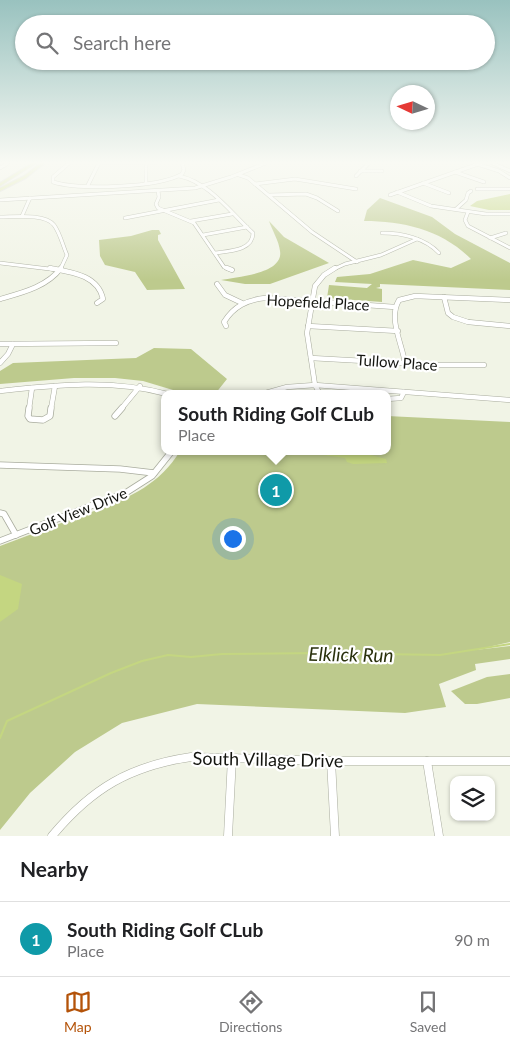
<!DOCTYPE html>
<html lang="en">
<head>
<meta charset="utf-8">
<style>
	body { margin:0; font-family:Lato,sans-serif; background:#f6f6f6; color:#202124 }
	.controls { position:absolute; right:15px; bottom:15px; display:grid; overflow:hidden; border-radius:10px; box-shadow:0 1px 4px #0004 }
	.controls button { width:45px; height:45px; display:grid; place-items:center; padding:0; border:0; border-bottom:1px solid #e0e0e0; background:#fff; color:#202124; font:25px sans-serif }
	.compass { position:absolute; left:390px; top:85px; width:45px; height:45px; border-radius:50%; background:#fff; box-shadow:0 1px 4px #0004; rotate:274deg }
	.you { position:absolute; left:232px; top:538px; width:18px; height:18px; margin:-12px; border:4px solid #fff; border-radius:50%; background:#1a73e8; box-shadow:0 0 0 8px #1a73e833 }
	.badge { display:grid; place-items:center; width:32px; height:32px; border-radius:50%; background:#b45309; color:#fff; font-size:16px; font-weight:700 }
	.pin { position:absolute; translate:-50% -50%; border:2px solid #fff; box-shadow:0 1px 5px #0006 }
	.popup { position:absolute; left:161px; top:390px; width:230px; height:65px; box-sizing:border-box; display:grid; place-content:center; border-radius:10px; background:#fff; filter:drop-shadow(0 1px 4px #0005); font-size:16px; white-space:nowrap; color:#757577 }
	.popup b { font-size:19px; color:#202124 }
	.popup::after { content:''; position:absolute; left:50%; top:100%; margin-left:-10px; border:10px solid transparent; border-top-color:#fff }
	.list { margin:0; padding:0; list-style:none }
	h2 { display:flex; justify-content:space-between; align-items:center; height:65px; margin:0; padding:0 20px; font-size:21px }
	h2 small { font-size:16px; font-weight:400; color:#757577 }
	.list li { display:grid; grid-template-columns:32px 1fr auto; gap:15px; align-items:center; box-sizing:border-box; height:75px; padding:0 20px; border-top:1px solid #e0e0e0 }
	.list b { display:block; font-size:19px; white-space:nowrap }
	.list p { margin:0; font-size:16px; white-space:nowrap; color:#757577 }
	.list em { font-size:16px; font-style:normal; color:#757577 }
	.icon { flex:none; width:28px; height:28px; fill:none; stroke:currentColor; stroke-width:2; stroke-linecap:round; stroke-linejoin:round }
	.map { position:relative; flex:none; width:510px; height:836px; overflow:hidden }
	.search { position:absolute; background:#fff; box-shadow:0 1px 4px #0004; left:15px; right:15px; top:15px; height:55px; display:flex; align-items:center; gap:12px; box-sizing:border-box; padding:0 18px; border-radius:28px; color:#757577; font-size:19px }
	.sheet { height:140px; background:#fff }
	nav { display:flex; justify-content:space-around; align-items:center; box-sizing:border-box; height:70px; border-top:1px solid #e0e0e0; background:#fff; font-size:14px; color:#757577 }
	nav a { display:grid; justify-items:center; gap:2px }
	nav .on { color:#b45309 }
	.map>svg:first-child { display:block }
	.green { fill:#bdca8d }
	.water { fill:#c4d681 }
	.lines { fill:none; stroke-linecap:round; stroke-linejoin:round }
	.stream { stroke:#c4d681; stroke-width:2 }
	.building { fill:#cfd3c5 }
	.minor-far3-casing { stroke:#a9ac9e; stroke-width:4 }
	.minor-far2-casing { stroke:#a9ac9e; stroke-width:5.5 }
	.minor-far1-casing { stroke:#a9ac9e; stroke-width:7 }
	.minor-casing { stroke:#a9ac9e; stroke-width:9 }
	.major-casing { stroke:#d5d5d4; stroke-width:2 }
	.minor-far3 { stroke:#fff; stroke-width:3 }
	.minor-far2 { stroke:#fff; stroke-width:4.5 }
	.minor-far1 { stroke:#fff; stroke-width:5.5 }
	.minor { stroke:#fff; stroke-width:8 }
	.major { fill:#d6e398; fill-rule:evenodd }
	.labels { text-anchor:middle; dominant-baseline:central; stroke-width:4.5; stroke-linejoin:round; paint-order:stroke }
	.street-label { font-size:15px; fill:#141510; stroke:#fff }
	.near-street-label { font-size:18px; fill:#141510; stroke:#fff }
	.near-water-label { font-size:19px; font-style:italic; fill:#2a310d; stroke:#fff }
</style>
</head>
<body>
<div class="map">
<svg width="510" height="836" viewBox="0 0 510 836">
	<rect width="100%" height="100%" fill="#f1f4e6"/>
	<g class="green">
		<path d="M380,198L432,217L455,234L510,263V290L380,284V287L376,288L382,289V302L327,298L329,285L367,288L372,284L335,282L337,277L370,274L413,260L451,268L471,259C442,230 404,221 364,221L367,210Z"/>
		<path d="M269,221L284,237L329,263L270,284H245L221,280C236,277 284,274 280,251C279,241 272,230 269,221Z"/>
		<polygon points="152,230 159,230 161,234 158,235 158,240 185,289 147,290 135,272 105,265 100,256 99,240 131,236"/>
		<polygon points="154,348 191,349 227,379 215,394 183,393 143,381 115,378 74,378 0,384 0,371 13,363 136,358"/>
		<path d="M387,416L510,422V642L475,650L510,646V659L475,664L476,670L439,684L446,707L405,713L197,704L122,723L75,752L30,793L0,830V546C24,537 48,528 72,519C114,504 156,491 180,451H387Z"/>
		<polygon points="510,674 510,698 477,704 465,704 451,691 487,677"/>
	</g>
	<g class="water">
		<polygon points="510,194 510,210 489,210 470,206 477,201"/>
		<polygon points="317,451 356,451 386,459 387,463 353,464 347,462 345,458 323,455"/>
		<polygon points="0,575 22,584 18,609 0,622"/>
	</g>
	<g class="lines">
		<polyline class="stream" points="0,738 7,721 111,673 142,661 168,655 191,657 222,654 320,653 440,655 510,644"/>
	</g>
	<polygon class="building" points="269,480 287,482 283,500 265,498"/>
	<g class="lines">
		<defs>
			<g id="minor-far3">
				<path d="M69,163L53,177V182C79,190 158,188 182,174L184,170L182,163"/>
				<polyline points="101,163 155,163"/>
				<polyline points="146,163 146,183"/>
				<polyline points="492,163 510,171"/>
				<polyline points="477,164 499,171 510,178"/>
				<polyline points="0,168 8,163"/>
				<polyline points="360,171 382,171"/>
				<polyline points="455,172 484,182"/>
				<polyline points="239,175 248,178 312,232 357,262"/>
				<path d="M179,176C209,182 231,213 253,233C253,251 228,251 215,253"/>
				<polyline points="356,176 369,163"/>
				<polyline points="423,183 449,193"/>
				<polyline points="255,184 295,179 356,189"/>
				<polyline points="88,185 99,163"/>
				<polyline points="477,189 510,189"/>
				<polyline points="158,191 159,197 156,204 158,208 194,223 224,267 231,270"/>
				<polyline points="397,192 431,206 486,214 510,214"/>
				<polyline points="269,195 306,194 317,198 338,211"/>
				<polyline points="390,195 481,163"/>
				<polyline points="0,200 195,188 231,177 266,163"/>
				<polyline points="456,209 466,200 468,193 471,191"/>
				<polyline points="468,212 465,220 468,226 510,248"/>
				<polyline points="22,216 30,198"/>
				<path d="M0,217C14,217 45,213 54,225C60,233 63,246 67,255L60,270"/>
				<polyline points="125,218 219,200"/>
				<polyline points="191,221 232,214"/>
				<path d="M382,233C402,233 425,238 439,253"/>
				<polyline points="203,235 247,227"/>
				<polyline points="490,238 506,233"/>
				<polyline points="0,263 58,270"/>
				<polyline points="332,270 345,264 381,255 417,239"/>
			</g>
			<g id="minor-far2">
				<path d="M50,268C71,272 98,275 103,299L97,303"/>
				<polyline points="227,268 232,270"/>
				<polyline points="217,284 225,295 242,303"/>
				<polyline points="444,297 448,313 453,317 468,322 510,326"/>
				<path d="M0,299C21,293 47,287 61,268"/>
				<path d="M226,326L224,322C234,306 247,300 265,298L395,307"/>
				<polyline points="308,326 398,331"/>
				<polyline points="0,344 116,343"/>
				<polyline points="311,358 436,365 484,365"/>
				<polyline points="0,363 8,354 13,344"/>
				<path d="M405,363C402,343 388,319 399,300L415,296L510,300"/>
				<path d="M0,391C57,385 111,379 167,394"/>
				<polyline points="262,394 287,387 315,385 510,400"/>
				<polyline points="320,394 315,385 307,333 315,286 324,275 335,268"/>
				<polyline points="387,399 401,398 404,392"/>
				<polyline points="29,409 32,388"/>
				<polyline points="51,409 55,386"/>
				<polyline points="121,409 140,386"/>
			</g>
			<g id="minor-far1">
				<polyline points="29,408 28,416 30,419 43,420 50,416 51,408"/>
				<polyline points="115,416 122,408"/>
				<polyline points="0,465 120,469 154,473"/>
				<polyline points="0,513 4,514 16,535"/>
				<polyline points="0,541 127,492 152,476 172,451"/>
			</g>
			<g id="minor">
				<polyline points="331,761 335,836"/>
				<polyline points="427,761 439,836"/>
				<path d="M52,836C92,788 130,766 191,757L331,761H510"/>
				<polyline points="228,836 232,758"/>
			</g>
			<g id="major">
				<polygon points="32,163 36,163 0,186 0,183"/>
				<polygon points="41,163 45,163 26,178 0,191 0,188 24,176"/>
			</g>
		</defs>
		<use href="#minor-far3" class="minor-far3-casing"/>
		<use href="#minor-far2" class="minor-far2-casing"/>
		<use href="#minor-far1" class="minor-far1-casing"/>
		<use href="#minor" class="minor-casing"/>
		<use href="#major" class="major-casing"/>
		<use href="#minor-far3" class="minor-far3"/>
		<use href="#minor-far2" class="minor-far2"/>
		<use href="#minor-far1" class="minor-far1"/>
		<use href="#minor" class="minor"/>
		<use href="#major" class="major"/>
	</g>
	<linearGradient id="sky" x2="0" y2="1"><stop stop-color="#99c2bf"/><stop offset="0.58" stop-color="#f9faf4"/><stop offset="1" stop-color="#f9faf4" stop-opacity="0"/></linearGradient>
	<rect width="510" height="280" fill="url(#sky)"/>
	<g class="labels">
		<g class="street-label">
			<text transform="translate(318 302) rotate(3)">Hopefield Place</text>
			<text transform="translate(397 362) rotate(4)">Tullow Place</text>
			<text transform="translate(78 511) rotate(-22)">Golf View Drive</text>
		</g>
		<g class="near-street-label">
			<text transform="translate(268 759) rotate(1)">South Village Drive</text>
		</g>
		<g class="near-water-label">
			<text transform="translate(351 654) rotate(1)">Elklick Run</text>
		</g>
	</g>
</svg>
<div class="controls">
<button><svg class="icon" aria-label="layers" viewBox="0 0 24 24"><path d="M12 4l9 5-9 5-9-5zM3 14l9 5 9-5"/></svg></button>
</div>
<svg class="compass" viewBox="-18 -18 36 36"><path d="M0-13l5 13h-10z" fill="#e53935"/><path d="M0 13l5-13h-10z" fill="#757577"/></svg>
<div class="you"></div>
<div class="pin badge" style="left:276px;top:490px;background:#0f9aa8">1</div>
<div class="popup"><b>South Riding Golf CLub</b>Place</div>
<div class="search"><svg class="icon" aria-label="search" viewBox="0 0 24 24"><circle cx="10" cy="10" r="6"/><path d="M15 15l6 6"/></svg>Search here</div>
</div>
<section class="sheet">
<h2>Nearby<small></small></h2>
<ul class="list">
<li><span class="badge" style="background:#0f9aa8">1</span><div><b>South Riding Golf CLub</b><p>Place</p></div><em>90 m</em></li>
</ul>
</section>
<nav>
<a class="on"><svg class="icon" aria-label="map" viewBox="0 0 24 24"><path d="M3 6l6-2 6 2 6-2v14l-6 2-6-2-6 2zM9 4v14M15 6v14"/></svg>Map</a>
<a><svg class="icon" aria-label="directions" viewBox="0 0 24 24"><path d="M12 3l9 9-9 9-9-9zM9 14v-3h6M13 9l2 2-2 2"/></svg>Directions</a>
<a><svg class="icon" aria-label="saved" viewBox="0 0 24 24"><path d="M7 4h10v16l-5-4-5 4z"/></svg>Saved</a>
</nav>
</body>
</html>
